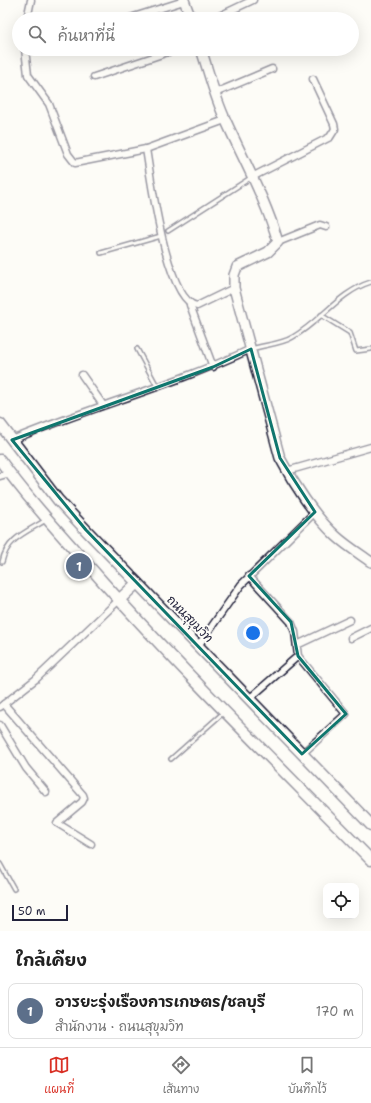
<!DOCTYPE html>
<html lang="th">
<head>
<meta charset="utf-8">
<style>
	body { margin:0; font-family:"Shantell Sans","Playpen Sans Thai",sans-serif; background:#f2f2f2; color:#222 }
	.controls { position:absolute; right:12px; bottom:12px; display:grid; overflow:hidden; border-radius:8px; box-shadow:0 4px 16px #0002 }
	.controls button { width:36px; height:36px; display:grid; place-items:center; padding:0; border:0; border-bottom:1px solid #e0e0e0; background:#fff; color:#222; font:20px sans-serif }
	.scale { position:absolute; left:12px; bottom:10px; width:56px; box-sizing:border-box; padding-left:4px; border:2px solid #22223b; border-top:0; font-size:11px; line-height:14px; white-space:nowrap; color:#22223b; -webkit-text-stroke:3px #fdfcf7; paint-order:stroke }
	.you { position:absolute; left:253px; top:633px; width:14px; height:14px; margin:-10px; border:3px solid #fff; border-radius:50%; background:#1a73e8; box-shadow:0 0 0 6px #1a73e833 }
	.badge { display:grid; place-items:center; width:26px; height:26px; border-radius:50%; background:#d93025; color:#fff; font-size:13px; font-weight:700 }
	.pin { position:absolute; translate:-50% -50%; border:2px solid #fff; box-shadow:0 1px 4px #0006 }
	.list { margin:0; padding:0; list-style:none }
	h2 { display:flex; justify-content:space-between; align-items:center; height:52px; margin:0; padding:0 16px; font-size:17px }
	h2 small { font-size:13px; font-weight:400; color:#767676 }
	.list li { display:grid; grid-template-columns:26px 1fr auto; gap:12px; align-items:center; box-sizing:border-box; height:56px; margin:0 8px 8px; padding:0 8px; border:1px solid #e0e0e0; border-radius:8px }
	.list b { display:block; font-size:15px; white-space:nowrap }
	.list p { margin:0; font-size:13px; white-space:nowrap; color:#767676 }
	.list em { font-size:13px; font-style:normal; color:#767676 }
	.icon { flex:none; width:22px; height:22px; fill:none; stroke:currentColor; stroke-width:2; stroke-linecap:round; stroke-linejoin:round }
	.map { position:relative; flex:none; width:371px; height:931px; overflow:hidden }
	.search { position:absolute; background:#fff; box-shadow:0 4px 16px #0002; left:12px; right:12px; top:12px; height:44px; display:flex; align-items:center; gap:10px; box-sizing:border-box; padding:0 14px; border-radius:22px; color:#767676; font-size:15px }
	.sheet { height:116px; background:#fff }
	nav { display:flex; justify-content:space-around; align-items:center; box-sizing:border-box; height:56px; border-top:1px solid #e0e0e0; background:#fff; font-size:11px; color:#767676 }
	nav a { display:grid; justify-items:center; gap:2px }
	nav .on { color:#d93025 }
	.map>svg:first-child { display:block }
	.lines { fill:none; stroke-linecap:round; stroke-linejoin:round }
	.lane-casing { stroke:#22223b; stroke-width:6 }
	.street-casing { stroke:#22223b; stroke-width:9 }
	.secondary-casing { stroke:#22223b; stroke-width:12 }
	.primary-casing { stroke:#22223b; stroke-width:13 }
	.lane { stroke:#fdfcf7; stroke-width:3 }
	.street { stroke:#fdfcf7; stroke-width:6 }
	.secondary { stroke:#fdfcf7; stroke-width:9 }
	.primary { stroke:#fdfcf7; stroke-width:10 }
	.marked { fill:none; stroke:#0f766e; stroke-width:3; stroke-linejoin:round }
	.labels { text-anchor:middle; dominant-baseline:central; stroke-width:4; stroke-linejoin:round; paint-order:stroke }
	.street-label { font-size:12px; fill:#22223b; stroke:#fdfcf7 }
</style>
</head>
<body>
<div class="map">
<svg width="371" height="931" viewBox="0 0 371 931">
	<rect width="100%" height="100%" fill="#fdfcf7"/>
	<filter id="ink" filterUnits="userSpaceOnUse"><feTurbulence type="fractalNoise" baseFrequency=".025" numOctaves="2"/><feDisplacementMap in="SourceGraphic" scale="8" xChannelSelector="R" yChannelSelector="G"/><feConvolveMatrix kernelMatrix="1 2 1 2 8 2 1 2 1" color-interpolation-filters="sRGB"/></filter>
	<g filter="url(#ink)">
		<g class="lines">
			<defs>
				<g id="lane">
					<polyline points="168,231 252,177"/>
					<polyline points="101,253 161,236"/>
					<polyline points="321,315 350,333 356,351 371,349"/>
					<polyline points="137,349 157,386"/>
					<path d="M251,349C264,345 282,344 293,337C321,321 339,292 371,282"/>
					<path d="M2,562C7,538 27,532 46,520"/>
					<polyline points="171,759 223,713"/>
					<polyline points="0,864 14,889"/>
				</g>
				<g id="street">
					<polyline points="27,19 31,0"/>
					<polyline points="127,19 184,1"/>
					<polyline points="213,19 253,0"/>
					<polyline points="25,49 28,75 49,104 68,154 75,163 146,149 225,120"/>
					<polyline points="94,77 177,49"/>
					<polyline points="215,93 272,69"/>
					<path d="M146,149C151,178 166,301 197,306L234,288"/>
					<polyline points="252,177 330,137 335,129 334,124 313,79"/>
					<polyline points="278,242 320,225 326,227"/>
					<polyline points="190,305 213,367"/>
					<polyline points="82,375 103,405"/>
					<path d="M12,440C91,407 174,385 251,349"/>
					<polyline points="287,471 371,447"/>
					<polyline points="0,476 10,473"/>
					<polyline points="249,576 291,622 295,632 298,656 346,714 302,754"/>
					<polyline points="351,638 371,628"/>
					<polyline points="297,645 350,620"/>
					<polyline points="198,646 241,585 315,512"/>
					<polyline points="249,699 298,656"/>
					<polyline points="4,704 83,795 84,798 82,802 57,823 91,844"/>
					<polyline points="0,707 36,679 119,600"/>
					<polyline points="0,725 26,768 46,792"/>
				</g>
				<g id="secondary">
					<polyline points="184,0 191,19"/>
					<path d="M201,49C209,73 215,98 226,121C244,161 266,200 278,242L268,252L237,267L234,275V288L280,458C293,483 315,517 336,536C347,546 360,554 371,562"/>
				</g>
				<g id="primary">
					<polyline points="0,424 58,500 86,530 371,825"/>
					<path d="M0,460C31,503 68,542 103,582C189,678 281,768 371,860"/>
					<polyline points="119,600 137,583"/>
				</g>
			</defs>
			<use href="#lane" class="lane-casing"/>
			<use href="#street" class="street-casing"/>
			<use href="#secondary" class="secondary-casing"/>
			<use href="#primary" class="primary-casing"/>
			<use href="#lane" class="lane"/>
			<use href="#street" class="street"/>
			<use href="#secondary" class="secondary"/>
			<use href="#primary" class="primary"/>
		</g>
	</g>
	<path d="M0 0H371V931H0ZM251,349L280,458L315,512L249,576L291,622L298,656L346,714L302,754L86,530L12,440L213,367Z" fill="#fdfcf7" fill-opacity=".55" fill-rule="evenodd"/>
	<path class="marked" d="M251,349L280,458L315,512L249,576L291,622L298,656L346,714L302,754L86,530L12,440L213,367Z"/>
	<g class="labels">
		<g class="street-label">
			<text transform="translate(190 619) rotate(46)">ถนนสุขุมวิท</text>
		</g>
	</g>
</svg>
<div class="controls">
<button><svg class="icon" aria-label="locate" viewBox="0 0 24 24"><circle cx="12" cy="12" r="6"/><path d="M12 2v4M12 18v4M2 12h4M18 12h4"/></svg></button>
</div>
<div class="scale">50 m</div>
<div class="you"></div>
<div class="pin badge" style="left:79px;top:566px;background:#5c6f8a">1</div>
<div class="search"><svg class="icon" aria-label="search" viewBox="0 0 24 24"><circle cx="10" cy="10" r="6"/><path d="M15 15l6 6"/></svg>ค้นหาที่นี่</div>
</div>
<section class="sheet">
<h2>ใกล้เคียง<small></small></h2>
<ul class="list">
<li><span class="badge" style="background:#5c6f8a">1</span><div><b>อารยะรุ่งเรืองการเกษตร/ชลบุรี</b><p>สำนักงาน · ถนนสุขุมวิท</p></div><em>170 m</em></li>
</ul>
</section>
<nav>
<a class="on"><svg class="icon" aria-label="map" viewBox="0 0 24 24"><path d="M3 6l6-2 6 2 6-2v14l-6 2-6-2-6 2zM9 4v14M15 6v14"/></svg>แผนที่</a>
<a><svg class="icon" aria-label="directions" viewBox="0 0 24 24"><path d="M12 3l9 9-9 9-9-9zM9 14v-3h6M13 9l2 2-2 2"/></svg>เส้นทาง</a>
<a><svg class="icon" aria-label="saved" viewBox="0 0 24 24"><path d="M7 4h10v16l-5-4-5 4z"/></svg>บันทึกไว้</a>
</nav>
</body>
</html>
